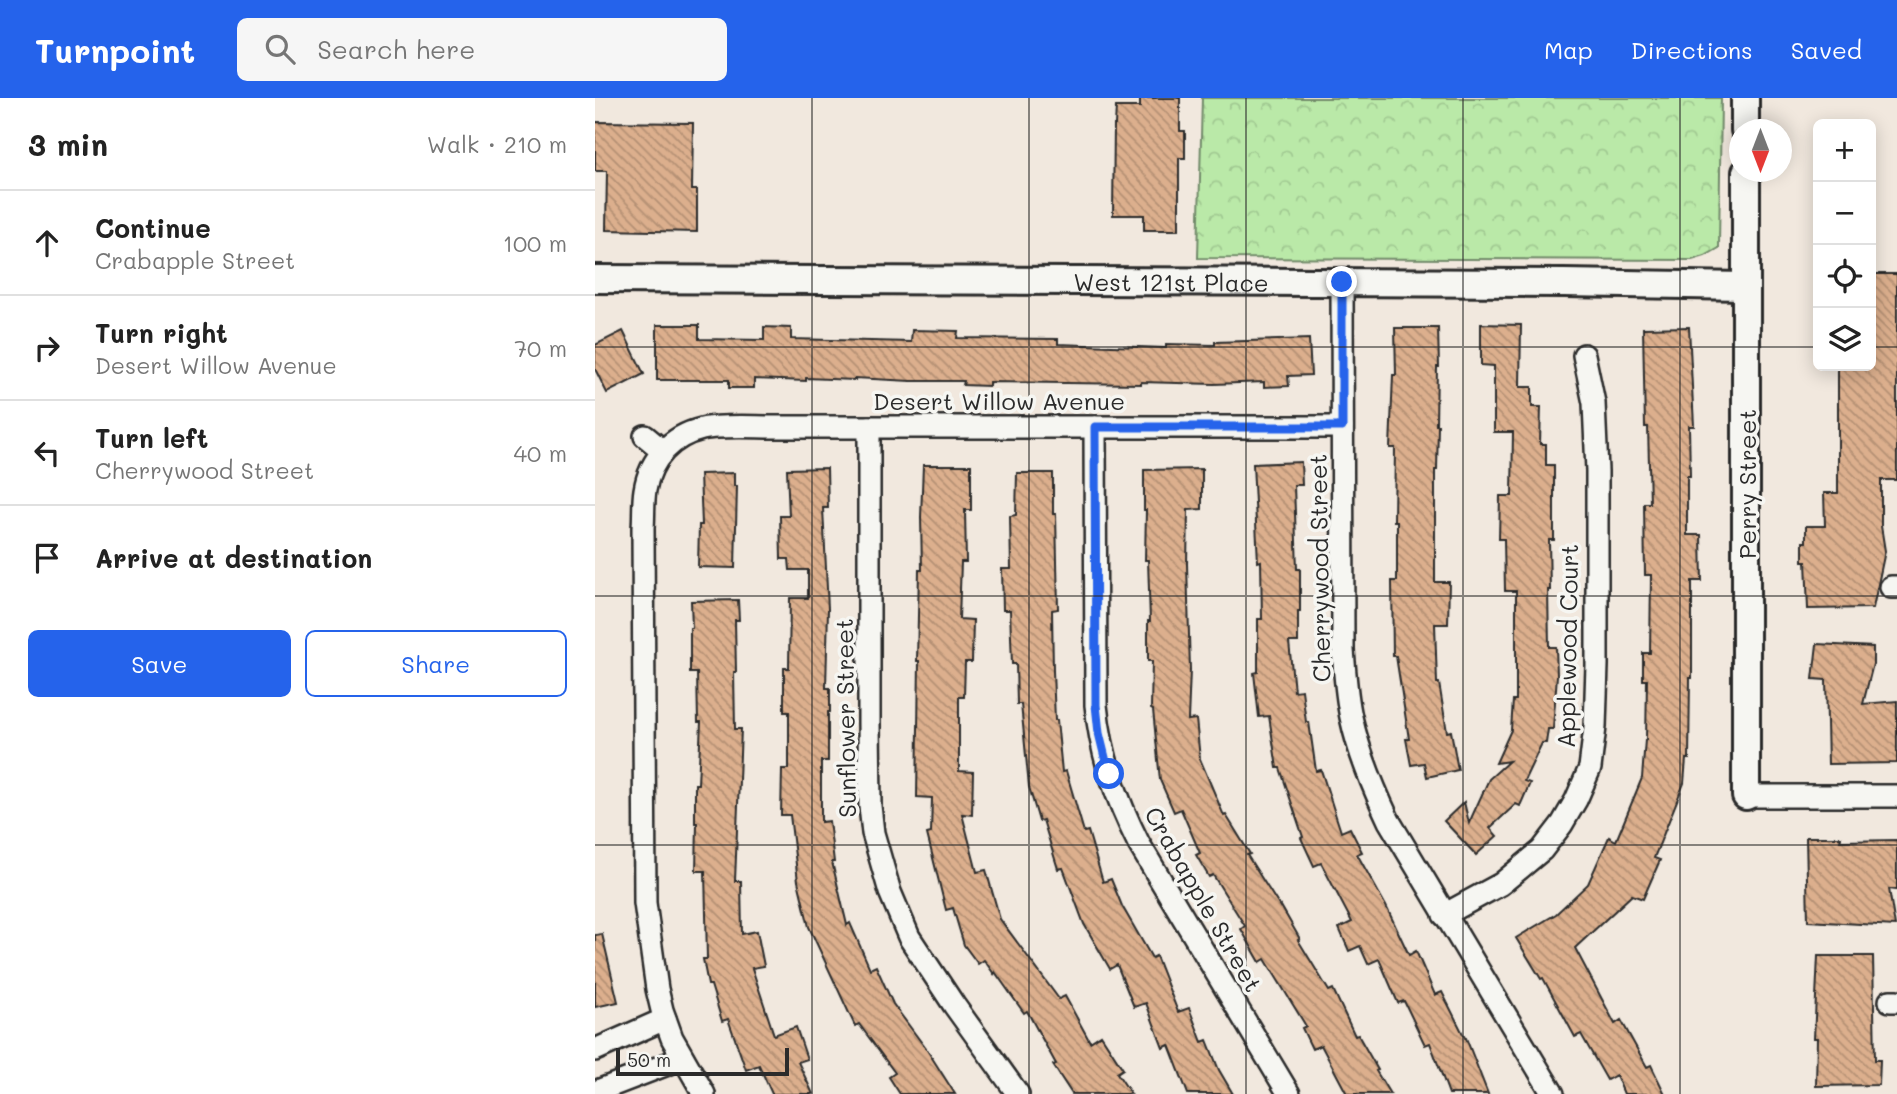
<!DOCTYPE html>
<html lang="en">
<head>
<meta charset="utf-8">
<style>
	body { margin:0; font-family:Mali,sans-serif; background:#f6f6f6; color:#222 }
	.controls { position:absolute; right:21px; top:21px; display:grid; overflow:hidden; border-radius:10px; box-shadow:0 4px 18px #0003 }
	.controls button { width:63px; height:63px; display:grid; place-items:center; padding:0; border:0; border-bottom:2px solid #e0e0e0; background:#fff; color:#222; font:35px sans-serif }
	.compass { position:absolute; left:1134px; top:21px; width:63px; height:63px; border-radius:50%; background:#fff; box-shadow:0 4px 18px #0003; rotate:180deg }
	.scale { position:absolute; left:21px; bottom:18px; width:173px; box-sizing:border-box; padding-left:7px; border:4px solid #2b2b2b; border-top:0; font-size:19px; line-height:24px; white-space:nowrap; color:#2b2b2b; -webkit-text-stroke:5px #f6f6f2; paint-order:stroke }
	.stop { position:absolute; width:21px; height:21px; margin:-16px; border:5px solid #2563eb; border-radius:50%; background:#fff }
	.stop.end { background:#2563eb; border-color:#fff; box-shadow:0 2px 7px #0008 }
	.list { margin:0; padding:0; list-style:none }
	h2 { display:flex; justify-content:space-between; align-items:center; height:91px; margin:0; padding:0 28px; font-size:30px }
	h2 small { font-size:23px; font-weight:400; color:#767676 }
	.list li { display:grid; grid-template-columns:46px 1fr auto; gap:21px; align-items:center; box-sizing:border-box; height:105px; padding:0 28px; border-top:2px solid #e0e0e0 }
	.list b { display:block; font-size:26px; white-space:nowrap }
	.list p { margin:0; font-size:23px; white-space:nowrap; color:#767676 }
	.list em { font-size:23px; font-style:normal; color:#767676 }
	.actions { display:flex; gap:14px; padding:21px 28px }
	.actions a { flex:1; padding:16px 0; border:2px solid #2563eb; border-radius:10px; text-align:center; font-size:24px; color:#2563eb }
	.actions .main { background:#2563eb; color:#fff }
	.icon { flex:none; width:38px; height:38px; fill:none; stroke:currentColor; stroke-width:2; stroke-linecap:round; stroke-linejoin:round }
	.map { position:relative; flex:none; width:1302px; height:996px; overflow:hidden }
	header { display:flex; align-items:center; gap:42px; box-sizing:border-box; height:98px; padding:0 35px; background:#2563eb; color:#fff }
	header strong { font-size:33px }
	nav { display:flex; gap:38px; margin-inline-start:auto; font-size:24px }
	.search { width:490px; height:63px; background:#f6f6f6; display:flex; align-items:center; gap:18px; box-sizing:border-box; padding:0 24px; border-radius:10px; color:#767676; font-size:26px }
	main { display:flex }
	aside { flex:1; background:#fff }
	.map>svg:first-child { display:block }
	.forest { fill:url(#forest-crowns); stroke:#728a6a; stroke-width:2 }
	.building { fill:url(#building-back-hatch); stroke:#2b2b2b; stroke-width:2 }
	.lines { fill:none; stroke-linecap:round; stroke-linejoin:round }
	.minor-casing { stroke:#2b2b2b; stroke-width:26 }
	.tertiary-casing { stroke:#2b2b2b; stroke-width:32 }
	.minor { stroke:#f6f6f2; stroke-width:21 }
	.tertiary { stroke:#f6f6f2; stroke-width:26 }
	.route { stroke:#2563eb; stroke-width:9 }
	.grid { fill:none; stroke:#2b2b2b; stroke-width:2; stroke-opacity:0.55 }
	.labels { text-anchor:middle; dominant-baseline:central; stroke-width:7; stroke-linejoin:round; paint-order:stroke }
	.street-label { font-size:24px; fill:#2b2b2b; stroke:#f6f6f2 }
</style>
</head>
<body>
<header>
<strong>Turnpoint</strong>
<div class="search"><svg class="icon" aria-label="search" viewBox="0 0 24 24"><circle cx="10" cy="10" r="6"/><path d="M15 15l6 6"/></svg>Search here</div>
<nav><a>Map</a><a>Directions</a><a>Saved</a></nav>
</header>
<main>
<aside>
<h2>3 min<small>Walk · 210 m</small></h2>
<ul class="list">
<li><svg class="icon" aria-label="ahead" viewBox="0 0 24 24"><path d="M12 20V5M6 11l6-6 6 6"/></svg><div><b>Continue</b><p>Crabapple Street</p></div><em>100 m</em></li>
<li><svg class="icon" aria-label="right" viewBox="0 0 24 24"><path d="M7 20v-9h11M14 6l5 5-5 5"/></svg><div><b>Turn right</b><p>Desert Willow Avenue</p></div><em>70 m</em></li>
<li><svg class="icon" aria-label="left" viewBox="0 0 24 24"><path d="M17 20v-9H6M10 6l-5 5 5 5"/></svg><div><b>Turn left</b><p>Cherrywood Street</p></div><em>40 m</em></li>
<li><svg class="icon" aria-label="arrive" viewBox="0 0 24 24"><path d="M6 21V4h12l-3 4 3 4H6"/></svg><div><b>Arrive at destination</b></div></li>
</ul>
<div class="actions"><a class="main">Save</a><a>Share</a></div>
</aside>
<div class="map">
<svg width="1302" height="996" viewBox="0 0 1302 996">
	<defs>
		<pattern id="forest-crowns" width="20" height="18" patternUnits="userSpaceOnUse" patternTransform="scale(1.75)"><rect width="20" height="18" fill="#bae9a8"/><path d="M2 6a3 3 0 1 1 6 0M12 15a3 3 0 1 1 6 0" fill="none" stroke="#a0c891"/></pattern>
		<pattern id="building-back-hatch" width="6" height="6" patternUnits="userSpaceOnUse" patternTransform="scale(1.75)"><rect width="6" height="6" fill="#dcaf8d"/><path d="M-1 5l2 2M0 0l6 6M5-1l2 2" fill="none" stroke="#b38f73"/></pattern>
	</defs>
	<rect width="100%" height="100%" fill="#f1e8de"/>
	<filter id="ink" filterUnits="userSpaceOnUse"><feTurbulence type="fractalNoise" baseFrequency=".0143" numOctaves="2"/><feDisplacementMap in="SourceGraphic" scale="14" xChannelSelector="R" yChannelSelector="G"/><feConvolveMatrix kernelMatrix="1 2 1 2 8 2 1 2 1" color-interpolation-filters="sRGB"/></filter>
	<g filter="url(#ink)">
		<polygon class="forest" points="607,0 1126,0 1124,150 1110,158 1097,162 603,160"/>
		<g class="building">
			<polygon points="545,0 585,0 585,33 590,33 590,60 584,60 584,132 549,132 549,117 518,117 519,27 520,27 521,9 545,9"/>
			<polygon points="0,24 98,25 97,92 102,92 102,134 11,132 12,73 0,73"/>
			<polygon points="1276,176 1302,176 1302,382 1286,382 1286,428 1290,453 1278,510 1213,511 1211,463 1208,463 1208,444 1211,444 1211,428 1230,428 1229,395 1243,395 1243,268 1276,268"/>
			<polygon points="886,226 926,227 925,289 937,289 937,309 946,309 945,346 951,346 951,367 959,367 959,442 954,442 955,492 953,492 954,549 961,549 962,577 958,631 953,631 951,645 947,645 929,683 935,685 925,708 921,706 895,730 902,738 881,757 849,723 869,704 874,725 894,681 914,663 901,665 916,632 918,602 921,602 921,493 910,493 909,441 904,441 905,398 917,398 918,334 899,334 899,268 886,267"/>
			<polygon points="62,227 104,227 104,241 169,242 169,229 196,230 196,241 316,244 317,232 363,233 362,240 463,241 463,246 571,250 571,246 620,247 620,244 714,241 716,277 693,278 694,288 669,289 669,284 619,286 546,284 546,286 394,284 394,288 368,287 369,283 316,283 260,280 260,282 211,280 211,283 159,281 159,290 134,290 134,282 62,282"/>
			<polygon points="1094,229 1099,328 1094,328 1095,378 1092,378 1092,437 1106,437 1107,483 1097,483 1097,580 1095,580 1094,661 1091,661 1089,685 1059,760 1065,762 1048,801 1037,797 980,850 1020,926 1026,922 1052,969 1056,967 1070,996 1029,996 1021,977 1012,982 986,936 980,939 948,880 946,881 921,840 961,816 993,786 1014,739 1021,743 1047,680 1050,642 1051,642 1052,582 1048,582 1048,555 1055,555 1056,477 1050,477 1049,405 1055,405 1053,329 1050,329 1048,230"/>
			<polygon points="800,230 843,230 844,269 842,269 841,327 843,327 842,372 840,372 840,484 854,484 853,526 840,526 842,585 844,585 852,634 856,633 863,672 832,679 829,665 816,667 811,641 814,641 801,558 798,558 797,483 802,483 802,423 799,423 800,350 795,350 798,277 801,277"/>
			<polygon points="28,233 49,276 12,295 0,271 0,247"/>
			<polygon points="706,364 707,387 699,387 702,471 705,471 705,513 703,513 703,544 694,544 699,593 707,592 711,624 714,624 721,673 726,672 746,734 755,730 767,754 762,756 791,808 814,857 821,853 840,897 847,894 870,940 871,940 893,996 854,996 835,945 830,947 809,903 803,905 784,861 773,866 765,848 754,853 744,830 757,824 726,765 719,768 706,740 708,739 685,670 682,670 674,618 664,619 659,575 663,574 663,521 667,521 666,463 663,464 658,366"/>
			<polygon points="328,367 376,367 376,412 370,412 371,464 366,464 364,521 378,522 377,564 370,564 369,599 364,599 364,673 378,674 377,717 367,716 382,774 391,772 405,821 464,901 470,898 495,944 506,937 528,971 522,975 536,996 477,996 458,967 461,966 432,913 429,915 400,874 399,876 389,862 383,866 369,847 358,810 351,812 332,736 336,735 337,700 322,699 324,563 322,563 324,472 327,472 326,419"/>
			<polygon points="232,370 233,410 228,410 233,511 231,590 235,590 235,614 233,614 233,663 226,663 226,724 234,723 239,764 237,764 252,827 255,825 275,871 281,868 298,906 332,952 360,996 305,996 294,979 300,975 264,926 260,928 214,829 203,783 195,717 186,717 187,671 194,671 194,614 189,614 189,570 194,570 195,500 213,500 213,472 195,472 194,461 186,461 185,418 194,418 192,371"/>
			<polygon points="607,371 607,411 593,412 592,466 595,572 593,622 601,621 605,661 629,718 631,717 655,756 652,757 685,809 686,808 705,841 703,842 734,893 738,891 760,938 763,937 783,972 781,973 795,996 752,996 726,947 717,951 707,930 711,928 670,861 665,864 646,831 650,828 618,777 614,779 601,757 605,755 586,711 579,714 565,682 558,612 556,611 557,563 553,563 553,523 555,523 553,462 550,462 551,412 549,412 549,372"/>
			<polygon points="139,375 139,388 142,388 140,470 103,469 104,427 107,427 105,376"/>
			<polygon points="422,375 458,375 458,416 461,416 463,511 457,512 458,573 460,622 462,622 467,674 471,673 489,734 493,733 508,784 516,781 527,808 557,860 561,858 583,914 594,910 607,944 612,942 624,972 638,996 593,996 574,947 568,950 551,905 539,909 522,867 515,871 489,826 468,770 463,771 448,722 444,723 434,689 426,606 422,606 421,566 417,566 415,512 408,512 407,471 416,471 415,418 421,417"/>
			<polygon points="143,502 144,522 140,522 141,574 139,574 140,631 146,631 140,783 146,783 147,836 162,833 169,868 157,870 179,937 201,929 212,961 203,964 218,996 177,996 164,967 151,972 133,921 127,923 116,887 113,887 108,861 112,861 110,773 101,773 102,725 100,725 100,686 103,686 106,624 103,624 102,575 95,575 95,530 97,530 96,503"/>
			<polygon points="1222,546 1278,549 1278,566 1268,606 1302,603 1302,665 1233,666 1231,582 1218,581"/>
			<polygon points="1211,739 1246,739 1245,743 1302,742 1302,792 1294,791 1300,828 1213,823"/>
			<polygon points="7,836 23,904 0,909 0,837"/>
			<polygon points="1223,858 1278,858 1280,962 1285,962 1284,987 1221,988 1222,940 1219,940"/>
		</g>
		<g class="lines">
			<defs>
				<g id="minor">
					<path d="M747,184L748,552C750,575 751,597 756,619C764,656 778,689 794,723L958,996"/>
					<polyline points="274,329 274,625 275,708 278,735 295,794 314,839 359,907 423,996"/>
					<path d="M500,329L501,607C506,658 521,700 544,746L694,996"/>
					<polyline points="50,338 67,352"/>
					<polyline points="1296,489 1302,489"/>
					<polyline points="1151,698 1302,698"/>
					<polyline points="849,817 906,786 947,752 967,726 981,702 995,670 1000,629 1002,567 1002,373 999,305 989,257"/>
					<polyline points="1295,903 1302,903"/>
					<polyline points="0,952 70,921"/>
					<polyline points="0,994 88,960"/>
					<path d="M109,996L77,940L67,912L62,891L50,805L48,430C49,418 48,404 50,392C55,361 77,338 107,331C125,327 158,329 178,329H747"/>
				</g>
				<g id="tertiary">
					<polyline points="1150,0 1150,32"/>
					<polyline points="1151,74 1151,698"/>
					<path id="s1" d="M0,181L969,185L1151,188"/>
				</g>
			</defs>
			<use href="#minor" class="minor-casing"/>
			<use href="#tertiary" class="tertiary-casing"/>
			<use href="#minor" class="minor"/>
			<use href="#tertiary" class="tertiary"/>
		</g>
	</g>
	<g class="lines" filter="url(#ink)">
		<polyline class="route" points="514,676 504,635 501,607 500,329 747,329 747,184"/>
	</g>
	<path class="grid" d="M217,0V996M434,0V996M651,0V996M868,0V996M1085,0V996M0,249H1223M1276,249H1302M0,498H1302M0,747H1302"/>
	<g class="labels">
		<g class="street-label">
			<text stroke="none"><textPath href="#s1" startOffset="576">West 121st Place</textPath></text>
			<text x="404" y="302">Desert Willow Avenue</text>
			<text transform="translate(1151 386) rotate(-90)">Perry Street</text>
			<text transform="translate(724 470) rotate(-91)">Cherrywood Street</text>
			<text transform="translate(972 548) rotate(-89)">Applewood Court</text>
			<text transform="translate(250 620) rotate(-91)">Sunflower Street</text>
			<text transform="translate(609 801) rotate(60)">Crabapple Street</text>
		</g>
	</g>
</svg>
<div class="controls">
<button>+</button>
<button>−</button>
<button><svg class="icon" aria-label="locate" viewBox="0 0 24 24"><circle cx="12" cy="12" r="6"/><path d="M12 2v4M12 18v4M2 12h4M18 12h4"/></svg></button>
<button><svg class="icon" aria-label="layers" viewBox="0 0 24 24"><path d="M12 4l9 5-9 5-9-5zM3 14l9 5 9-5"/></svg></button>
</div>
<svg class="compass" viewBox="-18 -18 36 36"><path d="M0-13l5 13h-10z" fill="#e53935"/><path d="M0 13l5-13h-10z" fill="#767676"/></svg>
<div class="scale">50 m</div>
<div class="stop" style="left:514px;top:676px"></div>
<div class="stop end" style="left:747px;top:184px"></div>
</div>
</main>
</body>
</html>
